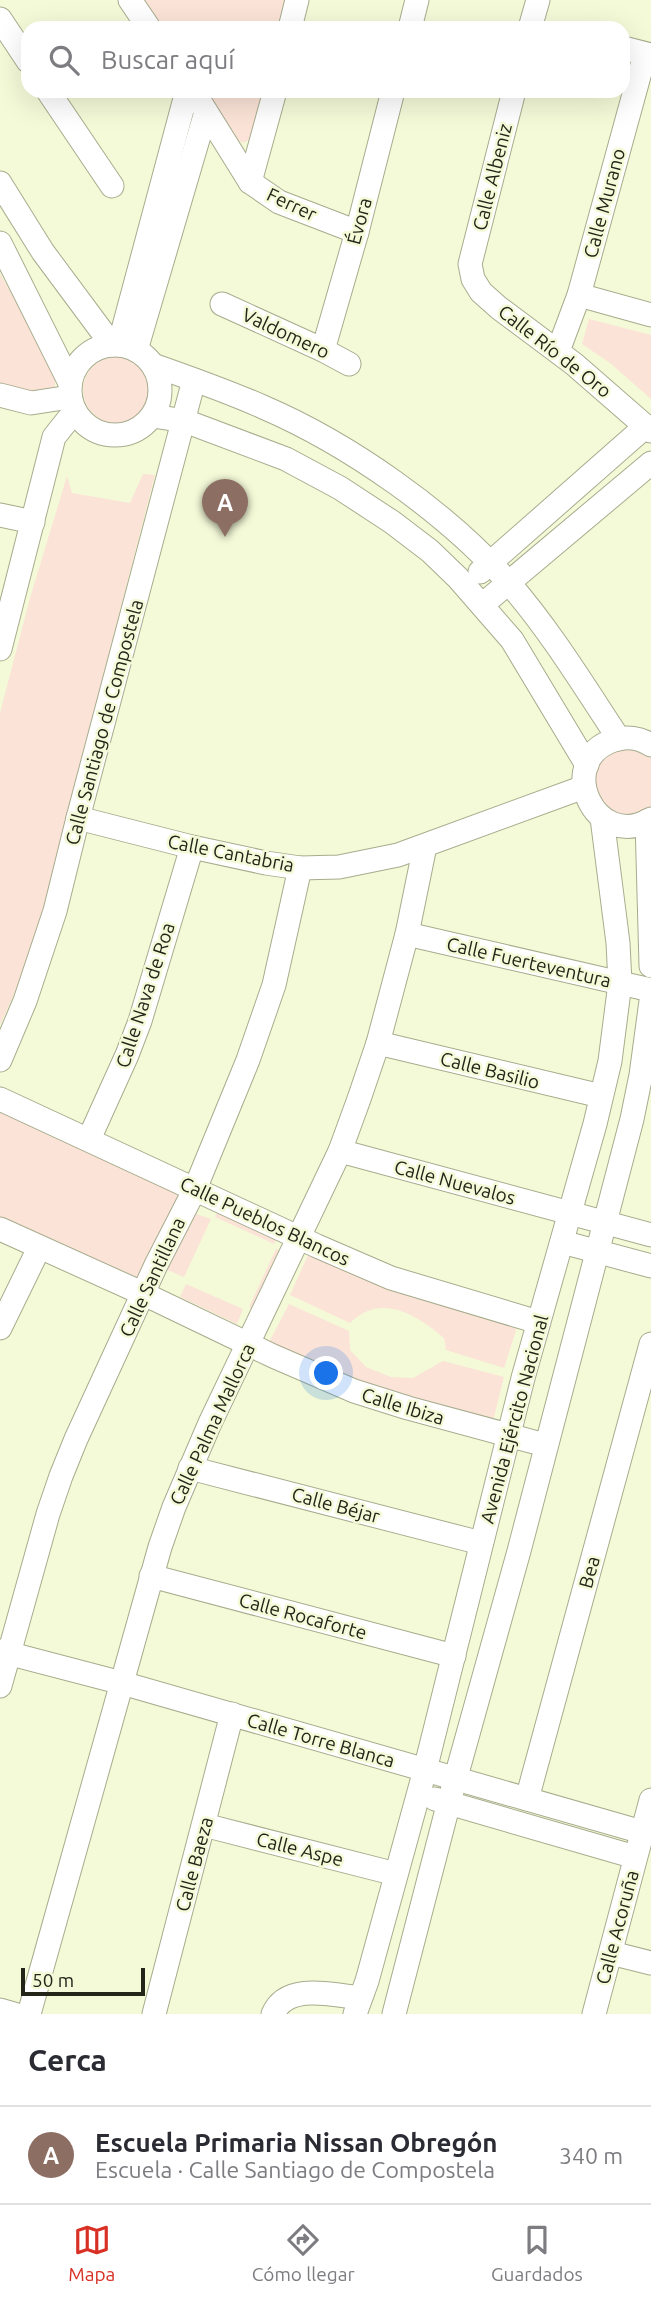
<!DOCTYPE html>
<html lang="es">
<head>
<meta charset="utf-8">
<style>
	body { margin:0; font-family:Ubuntu,sans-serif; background:#f7f7f7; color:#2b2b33 }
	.scale { position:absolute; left:21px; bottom:18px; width:124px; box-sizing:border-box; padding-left:7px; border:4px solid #232519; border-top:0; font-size:19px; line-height:24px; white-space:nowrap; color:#232519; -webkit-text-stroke:5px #f4fad8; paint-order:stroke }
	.you { position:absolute; left:327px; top:1374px; width:24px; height:24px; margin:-18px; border:5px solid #fff; border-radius:50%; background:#1a73e8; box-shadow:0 0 0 10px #1a73e833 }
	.badge { display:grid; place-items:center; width:46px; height:46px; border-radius:50%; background:#d93025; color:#fff; font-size:23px; font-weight:700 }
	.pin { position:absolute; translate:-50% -58px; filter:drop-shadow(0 2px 4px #0008) }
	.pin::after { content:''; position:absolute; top:37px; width:24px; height:21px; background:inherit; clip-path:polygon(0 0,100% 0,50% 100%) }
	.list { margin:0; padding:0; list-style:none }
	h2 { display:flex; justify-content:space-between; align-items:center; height:91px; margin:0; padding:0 28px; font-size:30px }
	h2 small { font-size:23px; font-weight:400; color:#7c7c81 }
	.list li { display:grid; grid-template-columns:46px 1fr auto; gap:21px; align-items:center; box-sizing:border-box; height:98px; padding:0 28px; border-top:2px solid #e1e1e2 }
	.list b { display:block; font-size:26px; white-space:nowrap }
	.list p { margin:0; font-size:23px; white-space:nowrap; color:#7c7c81 }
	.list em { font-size:23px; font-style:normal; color:#7c7c81 }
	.icon { flex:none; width:38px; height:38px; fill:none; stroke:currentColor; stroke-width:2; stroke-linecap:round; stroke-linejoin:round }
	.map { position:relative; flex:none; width:651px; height:2014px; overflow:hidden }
	.search { position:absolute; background:#fff; box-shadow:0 7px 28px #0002; left:21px; right:21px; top:21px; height:77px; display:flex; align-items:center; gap:18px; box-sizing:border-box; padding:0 24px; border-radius:21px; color:#7c7c81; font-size:26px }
	.sheet { height:189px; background:#fff }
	nav { display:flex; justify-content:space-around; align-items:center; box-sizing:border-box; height:98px; border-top:2px solid #e1e1e2; background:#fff; font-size:19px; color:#7c7c81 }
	nav a { display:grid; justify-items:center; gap:4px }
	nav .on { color:#d93025 }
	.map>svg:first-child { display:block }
	.green { fill:#fbe3d7 }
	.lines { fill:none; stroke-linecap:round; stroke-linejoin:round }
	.minor-casing { stroke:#a7ac8d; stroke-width:25 }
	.minor { stroke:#fff; stroke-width:23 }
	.labels { text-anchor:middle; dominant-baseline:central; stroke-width:5; stroke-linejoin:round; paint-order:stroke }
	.street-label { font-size:19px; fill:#232519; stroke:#f4fad8 }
</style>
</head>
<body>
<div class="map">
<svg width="651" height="2014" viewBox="0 0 651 2014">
	<rect width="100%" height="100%" fill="#f4fad8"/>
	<g class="green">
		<polygon points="136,0 296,0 288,28 156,28"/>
		<polygon points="199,91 269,91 255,137 243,143 229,135"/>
		<polygon points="0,274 55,369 55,396 0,387"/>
		<polygon points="589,319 651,335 651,399 610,363 582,344"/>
		<circle cx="116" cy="390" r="33"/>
		<polygon points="143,474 155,475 30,959 0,1025 0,713 30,598 67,476 72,493 130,503"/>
		<path d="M634,747L651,754V812L618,817C613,813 604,808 600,803C591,787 593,761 611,752C618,749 627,748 634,747Z"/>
		<polygon points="0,1108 184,1192 143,1284 0,1219"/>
		<polygon points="224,1199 283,1226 274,1244 215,1217"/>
		<polygon points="191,1212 211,1219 184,1277 165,1269"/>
		<polygon points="276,1249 295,1257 268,1315 249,1307"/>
		<path d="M309,1253L519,1321L504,1368L446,1350L444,1338C417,1315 381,1292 350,1323L290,1295Z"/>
		<polygon points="186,1284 243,1309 237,1324 180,1297"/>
		<polygon points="289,1304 349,1331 350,1350 366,1367 391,1377 413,1378 443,1361 504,1377 492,1425 368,1390 268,1344"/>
	</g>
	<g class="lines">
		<defs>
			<g id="minor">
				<polyline points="130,0 149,28"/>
				<polyline points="0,19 28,61"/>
				<polyline points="290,28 297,0"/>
				<polyline points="410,28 417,0"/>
				<polyline points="530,28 538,0"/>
				<polyline points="623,48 651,55"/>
				<polyline points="48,91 112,186"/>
				<polyline points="514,91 470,264 473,279 481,292 499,308 574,364 651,431"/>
				<polyline points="202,105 250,182 279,202 357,232"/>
				<polyline points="250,182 275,91"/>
				<polyline points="0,183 43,252 112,345"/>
				<polyline points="0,243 70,383"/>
				<polyline points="579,295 651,315"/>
				<polyline points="222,304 323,350 349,364"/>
				<circle cx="115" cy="390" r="45"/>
				<polyline points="119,345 187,91"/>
				<polyline points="136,350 206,112"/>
				<polyline points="323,350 357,232 393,91"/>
				<polyline points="558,351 579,295 645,54"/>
				<path d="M153,365C190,378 227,391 263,407C349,444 446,512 508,582C550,630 584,686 619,739"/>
				<polyline points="0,395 31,403 70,397"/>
				<polyline points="153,416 185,421 286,459 340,488 392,522 430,551 458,578 512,640 587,765"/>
				<polyline points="0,515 33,522"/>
				<polyline points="480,572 646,426"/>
				<polyline points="482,605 651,463"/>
				<polyline points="0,649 54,437 74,412"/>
				<path d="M651,745C640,738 626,736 614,740C553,760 595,853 651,819"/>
				<polyline points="78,818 192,847 266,863 300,868 339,867 398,855 584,787"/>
				<polyline points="647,821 651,966"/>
				<polyline points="407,934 651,990"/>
				<polyline points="378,1043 601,1096"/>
				<polyline points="0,1060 25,1001 55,911 78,818 194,380"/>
				<polyline points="0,1099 317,1246 391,1278 538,1322"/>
				<polyline points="89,1139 127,1055 140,1021 192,847"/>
				<polyline points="340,1151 651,1235"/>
				<polyline points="0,1229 144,1294 273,1356 354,1391 408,1408 545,1445"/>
				<polyline points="562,1242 651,1266"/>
				<polyline points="0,1328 39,1248"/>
				<polyline points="190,1468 481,1543"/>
				<polyline points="151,1576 454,1656"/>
				<polyline points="0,1651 122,1683 642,1832"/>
				<polyline points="0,1686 48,1514 61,1476 76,1439 156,1265 195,1189 248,1060 274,985 300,868"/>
				<polyline points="435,1799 635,1857"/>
				<polyline points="527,1799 651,1344"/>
				<polyline points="204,1825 396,1874"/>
				<polyline points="611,1953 651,1963"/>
				<polyline points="0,2010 14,2014"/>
				<polyline points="29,2014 160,1547 174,1507 210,1423 340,1151 359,1099 378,1043 407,934 425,846"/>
				<polyline points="154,2014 232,1714"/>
				<path d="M273,2014C287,1982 333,1995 360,1998"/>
				<polyline points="355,2014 367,1981 425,1770 523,1378 595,1124 610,1061 620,983 618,943 602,818"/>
				<polyline points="394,2014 449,1802 519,1551 632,1119 641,1075 651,1001"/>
				<polyline points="594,2014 651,1800"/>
			</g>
		</defs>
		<use href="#minor" class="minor-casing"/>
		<use href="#minor" class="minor"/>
	</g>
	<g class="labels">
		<g class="street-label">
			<text transform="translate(492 177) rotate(-76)">Calle Albeniz</text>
			<text transform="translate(604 203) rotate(-75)">Calle Murano</text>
			<text transform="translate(292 204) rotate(25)">Ferrer</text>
			<text transform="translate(359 221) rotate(-75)">Évora</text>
			<text transform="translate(286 333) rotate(25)">Valdomero</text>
			<text transform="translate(555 351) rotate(38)">Calle Río de Oro</text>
			<text transform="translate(104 722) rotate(-75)">Calle Santiago de Compostela</text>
			<text transform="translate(231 853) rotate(11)">Calle Cantabria</text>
			<text transform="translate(529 962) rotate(13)">Calle Fuerteventura</text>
			<text transform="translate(145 995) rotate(-72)">Calle Nava de Roa</text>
			<text transform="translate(490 1070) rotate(14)">Calle Basilio</text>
			<text transform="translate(455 1182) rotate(15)">Calle Nuevalos</text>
			<text transform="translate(265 1221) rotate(25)">Calle Pueblos Blancos</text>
			<text transform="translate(152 1277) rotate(-65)">Calle Santillana</text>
			<text transform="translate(403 1406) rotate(17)">Calle Ibiza</text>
			<text transform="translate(514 1419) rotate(-75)">Avenida Ejército Nacional</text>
			<text transform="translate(212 1424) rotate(-65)">Calle Palma Mallorca</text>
			<text transform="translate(336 1505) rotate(15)">Calle Béjar</text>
			<text transform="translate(589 1572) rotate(-75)">Bea</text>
			<text transform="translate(303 1616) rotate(15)">Calle Rocaforte</text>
			<text transform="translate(321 1740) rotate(16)">Calle Torre Blanca</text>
			<text transform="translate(300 1849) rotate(14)">Calle Aspe</text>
			<text transform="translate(194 1864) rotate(-75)">Calle Baeza</text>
			<text transform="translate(617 1927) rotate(-75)">Calle Acoruña</text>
		</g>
	</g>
</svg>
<div class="scale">50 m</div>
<div class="you"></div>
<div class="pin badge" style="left:225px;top:537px;background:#8d6e63">A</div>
<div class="search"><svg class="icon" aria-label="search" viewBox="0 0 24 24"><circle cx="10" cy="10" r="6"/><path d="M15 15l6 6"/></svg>Buscar aquí</div>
</div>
<section class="sheet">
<h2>Cerca<small></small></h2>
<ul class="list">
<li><span class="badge" style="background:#8d6e63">A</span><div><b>Escuela Primaria Nissan Obregón</b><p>Escuela · Calle Santiago de Compostela</p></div><em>340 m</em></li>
</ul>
</section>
<nav>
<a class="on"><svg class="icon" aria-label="map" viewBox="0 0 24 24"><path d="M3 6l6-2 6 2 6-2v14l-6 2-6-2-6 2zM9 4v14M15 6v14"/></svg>Mapa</a>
<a><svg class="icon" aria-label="directions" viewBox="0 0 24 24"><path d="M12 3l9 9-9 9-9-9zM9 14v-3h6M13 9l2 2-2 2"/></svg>Cómo llegar</a>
<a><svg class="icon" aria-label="saved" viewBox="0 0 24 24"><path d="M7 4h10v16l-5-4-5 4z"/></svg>Guardados</a>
</nav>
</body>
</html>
